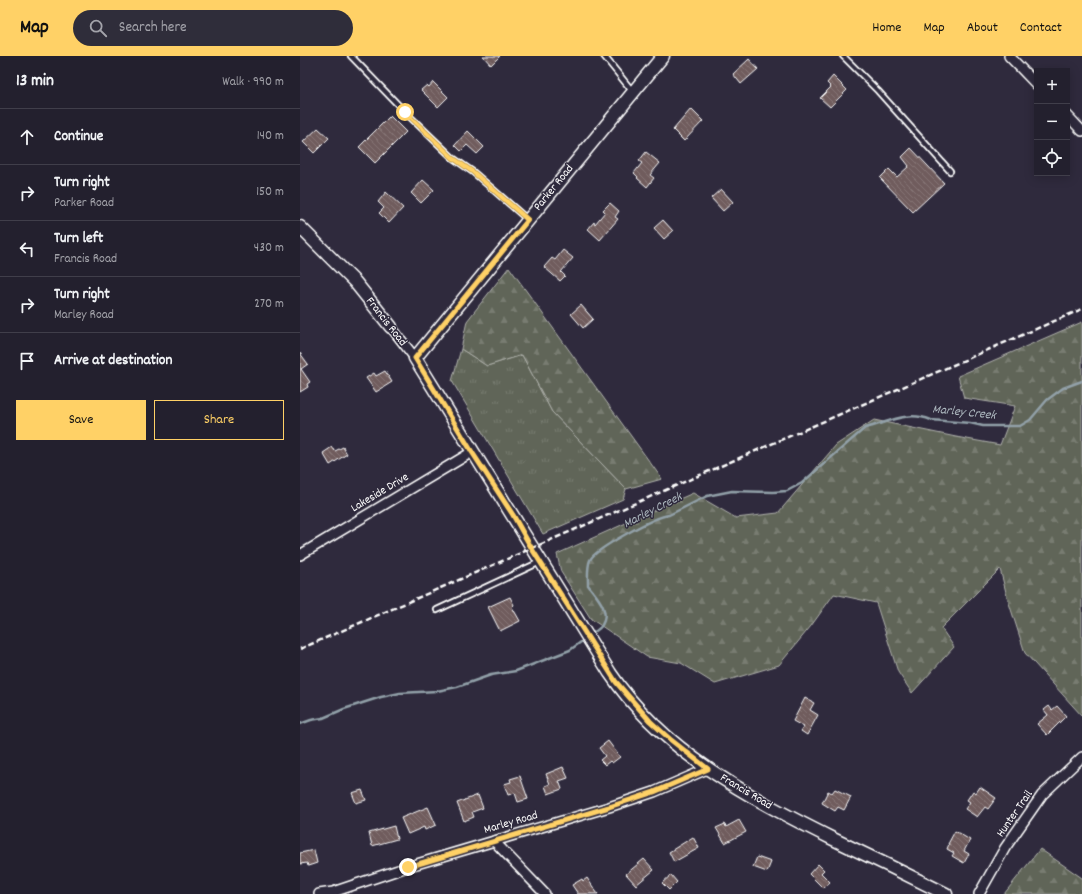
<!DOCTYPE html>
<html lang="en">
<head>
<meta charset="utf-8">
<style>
	body { margin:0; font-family:Dekko,sans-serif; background:#2f2d3a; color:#f1f3f6 }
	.controls { position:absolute; right:12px; top:12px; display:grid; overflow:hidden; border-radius:0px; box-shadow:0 2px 10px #0003 }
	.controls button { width:36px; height:36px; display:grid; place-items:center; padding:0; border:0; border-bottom:1px solid #403e4a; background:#23202e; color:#f1f3f6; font:20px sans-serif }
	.stop { position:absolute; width:12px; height:12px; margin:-9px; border:3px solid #ffd166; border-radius:50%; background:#fff }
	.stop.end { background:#ffd166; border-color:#fff; box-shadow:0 1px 4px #0008 }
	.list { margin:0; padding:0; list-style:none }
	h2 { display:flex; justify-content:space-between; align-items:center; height:52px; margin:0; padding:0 16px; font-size:17px }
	h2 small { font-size:13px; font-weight:400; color:#a3a3aa }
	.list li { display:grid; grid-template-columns:26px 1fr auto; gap:12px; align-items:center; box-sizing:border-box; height:56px; padding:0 16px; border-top:1px solid #403e4a }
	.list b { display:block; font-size:15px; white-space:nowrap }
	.list p { margin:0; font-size:13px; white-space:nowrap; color:#a3a3aa }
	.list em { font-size:13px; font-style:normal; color:#a3a3aa }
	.actions { display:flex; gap:8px; padding:12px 16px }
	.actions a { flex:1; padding:9px 0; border:1px solid #ffd166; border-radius:0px; text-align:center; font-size:14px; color:#ffd166 }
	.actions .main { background:#ffd166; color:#111 }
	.icon { flex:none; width:22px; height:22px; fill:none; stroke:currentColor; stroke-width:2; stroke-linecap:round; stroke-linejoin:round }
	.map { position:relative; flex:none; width:782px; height:838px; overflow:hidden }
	header { display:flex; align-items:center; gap:24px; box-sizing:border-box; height:56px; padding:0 20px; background:#ffd166; color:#111 }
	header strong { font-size:19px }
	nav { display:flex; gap:22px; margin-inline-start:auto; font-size:14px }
	.search { width:280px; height:36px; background:#2f2d3a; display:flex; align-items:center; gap:10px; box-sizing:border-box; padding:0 14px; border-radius:22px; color:#a3a3aa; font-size:15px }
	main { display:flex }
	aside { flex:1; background:#23202e }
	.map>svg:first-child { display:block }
	.grass { fill:url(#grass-tufts); stroke:#b0b2ac }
	.forest { fill:url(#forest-firs); stroke:#b0b2ac }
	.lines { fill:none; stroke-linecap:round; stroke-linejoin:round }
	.stream { stroke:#92a1a9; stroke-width:2.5 }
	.building { fill:url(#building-back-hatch); stroke:#fff }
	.lane-casing { stroke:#fff; stroke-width:8 }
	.street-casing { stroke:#fff; stroke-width:12 }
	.secondary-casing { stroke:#fff; stroke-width:15 }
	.lane { stroke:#2f2a3d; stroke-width:4.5 }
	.street { stroke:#2f2a3d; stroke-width:9 }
	.secondary { stroke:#2f2a3d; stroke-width:12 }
	.rail { stroke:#fff; stroke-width:2.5; stroke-dasharray:6 3; stroke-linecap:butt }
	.route { stroke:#ffd166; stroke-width:5 }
	.labels { text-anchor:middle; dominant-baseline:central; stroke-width:3; stroke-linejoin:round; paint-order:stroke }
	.street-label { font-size:12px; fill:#fff; stroke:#2f2a3d }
	.water-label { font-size:13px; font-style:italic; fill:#adb8bf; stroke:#2f2a3d }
</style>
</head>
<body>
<header>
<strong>Map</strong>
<div class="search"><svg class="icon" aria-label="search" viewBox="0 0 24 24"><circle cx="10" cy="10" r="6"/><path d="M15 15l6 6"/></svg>Search here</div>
<nav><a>Home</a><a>Map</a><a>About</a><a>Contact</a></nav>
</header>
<main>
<aside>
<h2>13 min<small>Walk · 990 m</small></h2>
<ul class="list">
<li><svg class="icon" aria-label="ahead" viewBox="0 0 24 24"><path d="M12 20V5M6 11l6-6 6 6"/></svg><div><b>Continue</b></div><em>140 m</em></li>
<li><svg class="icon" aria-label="right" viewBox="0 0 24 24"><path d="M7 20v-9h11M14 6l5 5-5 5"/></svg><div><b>Turn right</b><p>Parker Road</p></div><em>150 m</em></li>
<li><svg class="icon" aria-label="left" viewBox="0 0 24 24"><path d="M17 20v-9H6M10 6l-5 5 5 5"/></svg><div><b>Turn left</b><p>Francis Road</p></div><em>430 m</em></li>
<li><svg class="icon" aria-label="right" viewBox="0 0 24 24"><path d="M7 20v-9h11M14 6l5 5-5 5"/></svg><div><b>Turn right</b><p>Marley Road</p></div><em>270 m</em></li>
<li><svg class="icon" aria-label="arrive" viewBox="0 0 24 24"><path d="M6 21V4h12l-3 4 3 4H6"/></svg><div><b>Arrive at destination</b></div></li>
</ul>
<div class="actions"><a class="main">Save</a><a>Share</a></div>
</aside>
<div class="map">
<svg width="782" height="838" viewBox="0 0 782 838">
	<defs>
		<pattern id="grass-tufts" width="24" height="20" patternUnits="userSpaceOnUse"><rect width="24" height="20" fill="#606558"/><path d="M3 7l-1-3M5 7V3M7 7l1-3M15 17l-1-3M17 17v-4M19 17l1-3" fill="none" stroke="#787c71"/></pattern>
		<pattern id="forest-firs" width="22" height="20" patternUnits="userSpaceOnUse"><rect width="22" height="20" fill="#606558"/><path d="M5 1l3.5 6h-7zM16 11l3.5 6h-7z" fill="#787c71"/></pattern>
		<pattern id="building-back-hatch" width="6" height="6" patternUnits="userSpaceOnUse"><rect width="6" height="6" fill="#705b5d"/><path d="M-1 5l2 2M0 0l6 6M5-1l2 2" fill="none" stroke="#857475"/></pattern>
	</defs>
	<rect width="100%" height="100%" fill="#2f2a3d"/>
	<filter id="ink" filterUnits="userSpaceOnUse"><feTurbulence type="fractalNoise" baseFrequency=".025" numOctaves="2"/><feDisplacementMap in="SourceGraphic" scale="8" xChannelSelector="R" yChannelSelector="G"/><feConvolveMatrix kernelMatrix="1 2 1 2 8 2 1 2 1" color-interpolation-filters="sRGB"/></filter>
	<g filter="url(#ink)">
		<polygon class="grass" points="161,293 187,310 222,299 252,356 326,433 323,443 243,478 152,325"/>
		<g class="forest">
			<polygon points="209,211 362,423 326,433 252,356 222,299 187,310 161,293 167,265"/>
			<polygon points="782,266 782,660 725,597 708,544 700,513 641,572 654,591 612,637 598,616 576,547 534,538 511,570 479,609 415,628 381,607 347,601 291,563 261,516 257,498 393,437 436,462 478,457 536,389 574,364 656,381 700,389 715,350 664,342 658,320"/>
			<polygon points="740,793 782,822 782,838 704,838"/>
		</g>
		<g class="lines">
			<g class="stream">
				<path d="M290,579C294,576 300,573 302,569C311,554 296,540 288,529C288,521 287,512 290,504C295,493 356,460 369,459L407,440L432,435L473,436L487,435L502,427L565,372C587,367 607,354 631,364L670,367L683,370H720L730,364L747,344L763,332L782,325"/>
				<polyline points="0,668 11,664 23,662 44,653 81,641 100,637 137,635 157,631 191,619 216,615 270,594 285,583"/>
			</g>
		</g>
		<g class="building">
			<polygon points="183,0 200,0 191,9"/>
			<polygon points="449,3 458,13 441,28 433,18"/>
			<polygon points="533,20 547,34 530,51 520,42 531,31 527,27"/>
			<polygon points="133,26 148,41 138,51 121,34 127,29 129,31"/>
			<polygon points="391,53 403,65 384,85 373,74"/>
			<polygon points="90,60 106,76 75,107 59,91"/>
			<polygon points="18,72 29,82 14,97 3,86"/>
			<polygon points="168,75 184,91 177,98 167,89 161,95 155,89"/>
			<polygon points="611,92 644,127 613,156 580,122 589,113 597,121 609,110 602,101"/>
			<polygon points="346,96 360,107 350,119 354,122 347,131 337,122 338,121 334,117 342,107 339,105"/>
			<polygon points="123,124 134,134 121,147 111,137"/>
			<polygon points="421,133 433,146 423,155 411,142"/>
			<polygon points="86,136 103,152 89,167 79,157 84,152 78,146"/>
			<polygon points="310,147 319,155 315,161 318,163 300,184 288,173 294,166 295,168 305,156 303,154"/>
			<polygon points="363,164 373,175 364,183 354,172"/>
			<polygon points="263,194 273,202 261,216 265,220 260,225 244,211 252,202 255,204"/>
			<polygon points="281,249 293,263 283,272 271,258"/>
			<polygon points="0,297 8,308 1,313 10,326 7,328 8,331 0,336"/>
			<polygon points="85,315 92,326 76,336 66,322 74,317 76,320"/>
			<polygon points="32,391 35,395 43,391 47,398 30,409 23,397"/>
			<polygon points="210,541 214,549 212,551 220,565 200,575 188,551"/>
			<polygon points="505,642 514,647 510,654 518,659 507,679 501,675 504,671 493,665"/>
			<polygon points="749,650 752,654 757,650 766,660 747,679 737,668 748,659 744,654"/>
			<polygon points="308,685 320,701 312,707 310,705 305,709 300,704 305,700 299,692"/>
			<polygon points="263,711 268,722 259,725 262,733 248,738 245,730 250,728 246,718"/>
			<polygon points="220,720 228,743 218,746 215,737 208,739 204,728 211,726 210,723"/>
			<polygon points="680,731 696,742 688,753 685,751 677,761 665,753 670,746 667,744 673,735 676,737"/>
			<polygon points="535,733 551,741 544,754 538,751 535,755 522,747 528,735 532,737"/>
			<polygon points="62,734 66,744 56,747 52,737"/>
			<polygon points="178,739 183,752 172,756 174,761 164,765 157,747"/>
			<polygon points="128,751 136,769 125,774 124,771 108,778 101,762"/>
			<polygon points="439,764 446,776 425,787 416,772 425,768 426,771"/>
			<polygon points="94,770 97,783 72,790 69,777"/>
			<polygon points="655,775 670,784 664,795 669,798 664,807 652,800 654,797 647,793 649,788 648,788"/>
			<polygon points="393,781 399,792 374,806 369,796"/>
			<polygon points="14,794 17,807 8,810 7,807 0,808 0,797"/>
			<polygon points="457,801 471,806 467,816 453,811"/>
			<polygon points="344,803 354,814 336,829 326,818"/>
			<polygon points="518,808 524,814 521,817 530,826 523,832 509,818"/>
			<polygon points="371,819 377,826 369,834 362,827"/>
			<polygon points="287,822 295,834 298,838 278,838 272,829 282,823 283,825"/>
		</g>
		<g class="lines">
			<defs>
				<g id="lane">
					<polyline points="51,0 105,56 153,102 173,116 228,164"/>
					<polyline points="304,0 333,36"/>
					<polyline points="543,0 578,35 650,115"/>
					<polyline points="137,554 240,506"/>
				</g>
				<g id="street">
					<polyline points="709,0 737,29"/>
					<polyline points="767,59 782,75"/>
					<polyline points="91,271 115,302"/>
					<polyline points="0,499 172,396"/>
					<polyline points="194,785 245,838"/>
					<polyline points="19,838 33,836 110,810 309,751 354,736 407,713"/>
					<polyline points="679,838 705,792 742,739 782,701"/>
				</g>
				<g id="secondary">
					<path d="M363,0L115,302L310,617C363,696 449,741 531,782C569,800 608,819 646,838"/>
					<polyline points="0,171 55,226 91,271"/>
				</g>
			</defs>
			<use href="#lane" class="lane-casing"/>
			<use href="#street" class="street-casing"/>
			<use href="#secondary" class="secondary-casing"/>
			<use href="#lane" class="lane"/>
			<use href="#street" class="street"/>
			<use href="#secondary" class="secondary"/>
			<polyline class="rail" points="0,593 782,253"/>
		</g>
	</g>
	<g class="lines" filter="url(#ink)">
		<polyline class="route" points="105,56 153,102 173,116 228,164 115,302 172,396 213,459 232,493 316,626 350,665 371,684 408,713 354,736 309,751 108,811"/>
	</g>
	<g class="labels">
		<g class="street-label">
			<text transform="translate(254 132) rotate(-51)">Parker Road</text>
			<text transform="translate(86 266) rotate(52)">Francis Road</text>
			<text transform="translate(80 437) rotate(-31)">Lakeside Drive</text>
			<text transform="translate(446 736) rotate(31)">Francis Road</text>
			<text transform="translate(715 758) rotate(-55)">Hunter Trail</text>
			<text transform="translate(211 767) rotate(-16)">Marley Road</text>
		</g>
		<g class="water-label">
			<text transform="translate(664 357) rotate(6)">Marley Creek</text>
			<text transform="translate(353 455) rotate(-27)">Marley Creek</text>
		</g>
	</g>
</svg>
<div class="controls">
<button>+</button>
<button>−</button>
<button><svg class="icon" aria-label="locate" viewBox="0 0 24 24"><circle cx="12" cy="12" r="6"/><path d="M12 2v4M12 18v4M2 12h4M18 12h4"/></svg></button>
</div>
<div class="stop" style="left:105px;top:56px"></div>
<div class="stop end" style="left:108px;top:811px"></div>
</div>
</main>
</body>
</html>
